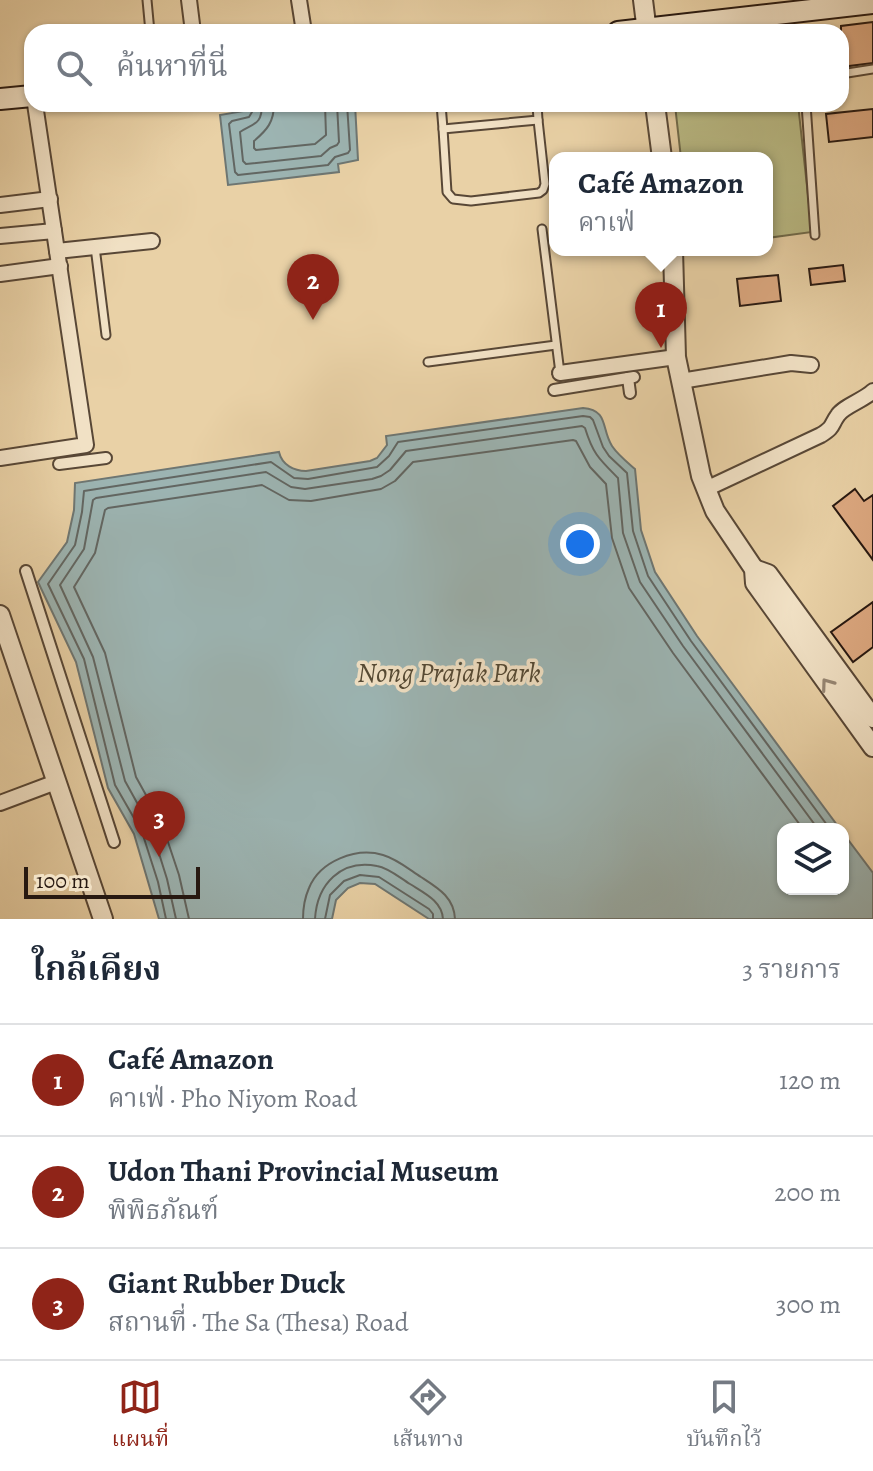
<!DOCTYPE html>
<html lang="th">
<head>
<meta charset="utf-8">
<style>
	body { margin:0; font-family:Alegreya,"Noto Serif Thai",serif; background:#f2f2f3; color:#1f2937 }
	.controls { position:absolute; right:24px; bottom:24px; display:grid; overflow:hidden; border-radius:16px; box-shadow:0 2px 6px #0004 }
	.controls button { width:72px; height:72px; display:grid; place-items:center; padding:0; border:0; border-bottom:2px solid #e0e1e3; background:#fff; color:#1f2937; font:40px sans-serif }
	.scale { position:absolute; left:24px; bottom:20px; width:176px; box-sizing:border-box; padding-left:8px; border:4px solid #281911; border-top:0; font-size:22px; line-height:28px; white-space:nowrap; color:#281911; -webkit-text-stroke:6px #f1e1c5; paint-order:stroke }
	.you { position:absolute; left:580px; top:544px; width:28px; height:28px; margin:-20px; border:6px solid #fff; border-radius:50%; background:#1a73e8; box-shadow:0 0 0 12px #1a73e833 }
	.badge { display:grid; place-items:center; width:52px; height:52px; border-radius:50%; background:#8f2418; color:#fff; font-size:26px; font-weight:700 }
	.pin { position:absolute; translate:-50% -66px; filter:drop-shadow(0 2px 4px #0008) }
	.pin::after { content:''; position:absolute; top:42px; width:28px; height:24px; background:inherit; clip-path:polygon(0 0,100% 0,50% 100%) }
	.popup { position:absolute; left:549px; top:152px; width:224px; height:104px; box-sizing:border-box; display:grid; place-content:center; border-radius:16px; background:#fff; filter:drop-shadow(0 2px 6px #0005); font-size:26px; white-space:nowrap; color:#747a83 }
	.popup b { font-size:30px; color:#1f2937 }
	.popup::after { content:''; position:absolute; left:50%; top:100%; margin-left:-16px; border:16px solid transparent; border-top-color:#fff }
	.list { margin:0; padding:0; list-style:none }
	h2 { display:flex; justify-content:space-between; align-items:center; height:104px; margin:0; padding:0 32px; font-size:34px }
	h2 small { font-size:26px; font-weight:400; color:#747a83 }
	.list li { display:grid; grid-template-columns:52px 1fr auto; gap:24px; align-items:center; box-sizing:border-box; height:112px; padding:0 32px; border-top:2px solid #e0e1e3 }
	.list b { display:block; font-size:30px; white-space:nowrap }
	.list p { margin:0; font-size:26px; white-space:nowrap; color:#747a83 }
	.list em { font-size:26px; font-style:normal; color:#747a83 }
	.icon { flex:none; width:44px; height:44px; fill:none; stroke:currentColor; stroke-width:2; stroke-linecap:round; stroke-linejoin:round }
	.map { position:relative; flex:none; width:873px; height:919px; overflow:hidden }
	.search { position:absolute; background:#fff; box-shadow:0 2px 6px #0004; left:24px; right:24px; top:24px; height:88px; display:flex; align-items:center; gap:20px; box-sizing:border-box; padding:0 28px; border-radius:24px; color:#747a83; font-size:30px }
	.sheet { height:440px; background:#fff }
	nav { display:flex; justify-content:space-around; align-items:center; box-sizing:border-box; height:112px; border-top:2px solid #e0e1e3; background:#fff; font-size:22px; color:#747a83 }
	nav a { display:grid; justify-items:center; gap:4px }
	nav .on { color:#8f2418 }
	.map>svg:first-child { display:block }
	.green { fill:#b9ba84; stroke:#706a4a; stroke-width:2 }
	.water { fill:#9cb4b2; stroke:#6e7672; stroke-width:2 }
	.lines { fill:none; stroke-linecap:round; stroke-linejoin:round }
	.shore { stroke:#626662; stroke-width:2 }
	.building { fill:#dca880; stroke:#281911; stroke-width:2 }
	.service-casing { stroke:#584736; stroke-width:11 }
	.pedestrian-casing { stroke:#584736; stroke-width:14 }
	.minor-casing { stroke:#584736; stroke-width:18 }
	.tertiary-casing { stroke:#584736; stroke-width:22 }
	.secondary-casing { stroke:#281911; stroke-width:24 }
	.service { stroke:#f1e1c5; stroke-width:7 }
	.pedestrian { stroke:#f1e1c5; stroke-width:10 }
	.minor { stroke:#f1e1c5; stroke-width:14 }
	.tertiary { stroke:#f1e1c5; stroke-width:18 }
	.secondary { stroke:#f1e1c5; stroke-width:20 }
	.oneway { stroke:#978774 }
	.labels { text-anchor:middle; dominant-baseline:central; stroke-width:7; stroke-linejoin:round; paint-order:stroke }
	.park-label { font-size:28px; font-style:italic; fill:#544934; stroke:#f1e1c5 }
</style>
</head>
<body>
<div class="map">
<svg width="873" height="919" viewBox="0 0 873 919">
	<rect width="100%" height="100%" fill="#e9d1a6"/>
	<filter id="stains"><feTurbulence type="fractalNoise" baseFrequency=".0025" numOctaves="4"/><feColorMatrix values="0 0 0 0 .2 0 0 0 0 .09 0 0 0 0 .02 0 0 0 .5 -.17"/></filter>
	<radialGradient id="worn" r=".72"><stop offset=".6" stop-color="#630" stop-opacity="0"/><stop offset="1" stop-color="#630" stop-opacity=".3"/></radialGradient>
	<polygon class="green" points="686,104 798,104 812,232 767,238 767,158 681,158 675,105"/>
	<g class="water">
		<polygon points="244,104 273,104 274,108 303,104 355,104 358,160 338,164 339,172 228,185 220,115 244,111"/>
		<path d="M583,408C609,410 601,429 612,446C618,455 627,462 635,469L641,530L655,572L697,636L840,829H783V889H843V833L873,873V919H429L375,884L360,883L348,888L336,900L332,919H159L134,834L108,788L76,662L38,582L67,542L74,510L75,483L279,452C282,465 294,471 306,471L370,461L377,458L387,445L386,436Z"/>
	</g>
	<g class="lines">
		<g class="shore">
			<polyline points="252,104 252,112 249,117 232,121 229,124 235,172 238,175 328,165 335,157 348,153 350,150 347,104"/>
			<path d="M262,104C262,125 254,123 240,132L243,161L246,164L321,156L330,148L337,145L339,142L337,104"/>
			<path d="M274,104C274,122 267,130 254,141V148L256,150L315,144L326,135L325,104"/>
			<polyline points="166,919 158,882 142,832 115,785 84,659 48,584 75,545 82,512 84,491 271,462 294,478 308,479 377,467 389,456 398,442 583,416 590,417 593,420 603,447 609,456 627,473 633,531 648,576 691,641 830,829"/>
			<path d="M176,919L167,879L151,828L125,781L93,657L60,585L84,549L93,500L96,498L266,472L291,487L305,489L372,479L381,476L390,470L406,451L582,426L585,428C593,454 599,459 618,478L623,533L640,582L683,646L818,829"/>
			<polyline points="189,919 179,875 162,824 136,777 105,653 74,587 95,553 105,510 108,508 262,485 289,500 311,501 381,489 395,481 413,462 573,440 576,441 590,467 606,484 612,538 629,588 673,653 803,829"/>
			<path d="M303,919C303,909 305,897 309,888C320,861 356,847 383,855C397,859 410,870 421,877C438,888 454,897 455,919"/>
			<path d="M315,919C317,884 341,859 377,866C389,868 400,878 410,884C424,893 442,901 443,919"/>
			<polyline points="325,919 330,895 344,881 360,875 379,877 429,909 433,914 433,919"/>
		</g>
	</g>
	<g class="building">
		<polygon points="873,22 873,63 841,67 841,26"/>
		<polygon points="873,109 873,137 829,142 826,114"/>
		<polygon points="843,265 845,281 811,285 809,269"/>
		<polygon points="778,275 781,301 740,306 737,279"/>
		<polygon points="855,489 864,501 873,495 873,560 833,506"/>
		<polygon points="873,602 873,647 853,662 831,632"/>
	</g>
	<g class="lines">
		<defs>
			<g id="service">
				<polyline points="147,0 150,32"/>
				<polyline points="841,74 873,69"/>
				<polyline points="441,104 443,129 538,120 537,104"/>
				<polyline points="806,104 815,235"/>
				<polyline points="443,129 447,192 453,199 471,201 539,193 543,190 545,184 538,120"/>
				<polyline points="542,229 560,373"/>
				<polyline points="95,247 106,335"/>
				<polyline points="428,362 556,345"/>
			</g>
			<g id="pedestrian">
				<polyline points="628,378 630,393"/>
				<polyline points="554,390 634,377"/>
				<polyline points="59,464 106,458"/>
				<polyline points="26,571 114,842"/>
			</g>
			<g id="minor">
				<polyline points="189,0 193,32"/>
				<polyline points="299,0 304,32"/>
				<polyline points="0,205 50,199"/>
				<polyline points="0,236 54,231"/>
				<polyline points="57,251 152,241"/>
				<polyline points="0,274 60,266"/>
				<polyline points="560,373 676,357"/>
				<polyline points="681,381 791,363 811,365"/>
				<polyline points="0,458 86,445 35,104"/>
				<path d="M706,489L821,435C835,426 830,426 838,415C844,406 864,400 873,391"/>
				<polyline points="0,803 56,782"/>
			</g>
			<g id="tertiary">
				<polyline points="643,0 647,32"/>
				<polyline points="655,104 662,158"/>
				<polyline points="673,250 676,357 701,476 715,511 754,569 755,583 873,747"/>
				<polyline points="754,569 768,574 873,718"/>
				<polyline points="0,615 103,919"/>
			</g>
			<g id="secondary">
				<polyline points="618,32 873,3"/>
				<polyline points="0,99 32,96"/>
			</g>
		</defs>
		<use href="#service" class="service-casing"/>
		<use href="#pedestrian" class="pedestrian-casing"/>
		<use href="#minor" class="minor-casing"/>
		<use href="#tertiary" class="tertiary-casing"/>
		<use href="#secondary" class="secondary-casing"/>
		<use href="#service" class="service"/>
		<use href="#pedestrian" class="pedestrian"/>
		<use href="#minor" class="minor"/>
		<use href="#tertiary" class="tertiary"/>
		<use href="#secondary" class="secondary"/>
	</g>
	<defs><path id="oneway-chevron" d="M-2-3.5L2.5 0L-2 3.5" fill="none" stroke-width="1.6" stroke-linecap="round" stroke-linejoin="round" transform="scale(2)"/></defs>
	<use class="oneway" href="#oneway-chevron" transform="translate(827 684) rotate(-126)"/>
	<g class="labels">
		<g class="park-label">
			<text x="449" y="673">Nong Prajak Park</text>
		</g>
	</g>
	<rect width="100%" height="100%" filter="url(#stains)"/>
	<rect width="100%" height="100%" fill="url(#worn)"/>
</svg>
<div class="controls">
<button><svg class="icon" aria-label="layers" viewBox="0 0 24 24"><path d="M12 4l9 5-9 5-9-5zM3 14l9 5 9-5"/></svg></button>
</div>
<div class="scale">100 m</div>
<div class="you"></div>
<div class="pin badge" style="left:661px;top:348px">1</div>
<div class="popup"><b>Café Amazon</b>คาเฟ่</div>
<div class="pin badge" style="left:313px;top:320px">2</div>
<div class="pin badge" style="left:159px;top:857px">3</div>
<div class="search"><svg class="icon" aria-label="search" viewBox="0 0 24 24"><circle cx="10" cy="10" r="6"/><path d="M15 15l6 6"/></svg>ค้นหาที่นี่</div>
</div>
<section class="sheet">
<h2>ใกล้เคียง<small>3 รายการ</small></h2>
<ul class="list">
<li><span class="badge">1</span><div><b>Café Amazon</b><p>คาเฟ่ · Pho Niyom Road</p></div><em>120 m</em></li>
<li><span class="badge">2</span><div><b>Udon Thani Provincial Museum</b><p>พิพิธภัณฑ์</p></div><em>200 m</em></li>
<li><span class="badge">3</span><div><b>Giant Rubber Duck</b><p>สถานที่ · The Sa (Thesa) Road</p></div><em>300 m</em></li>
</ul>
</section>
<nav>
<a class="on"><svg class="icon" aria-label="map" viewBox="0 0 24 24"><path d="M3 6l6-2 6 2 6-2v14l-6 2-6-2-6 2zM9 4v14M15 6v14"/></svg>แผนที่</a>
<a><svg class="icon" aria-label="directions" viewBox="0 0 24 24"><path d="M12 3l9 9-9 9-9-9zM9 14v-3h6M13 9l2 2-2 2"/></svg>เส้นทาง</a>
<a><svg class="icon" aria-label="saved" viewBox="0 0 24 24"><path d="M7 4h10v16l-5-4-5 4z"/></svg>บันทึกไว้</a>
</nav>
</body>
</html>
